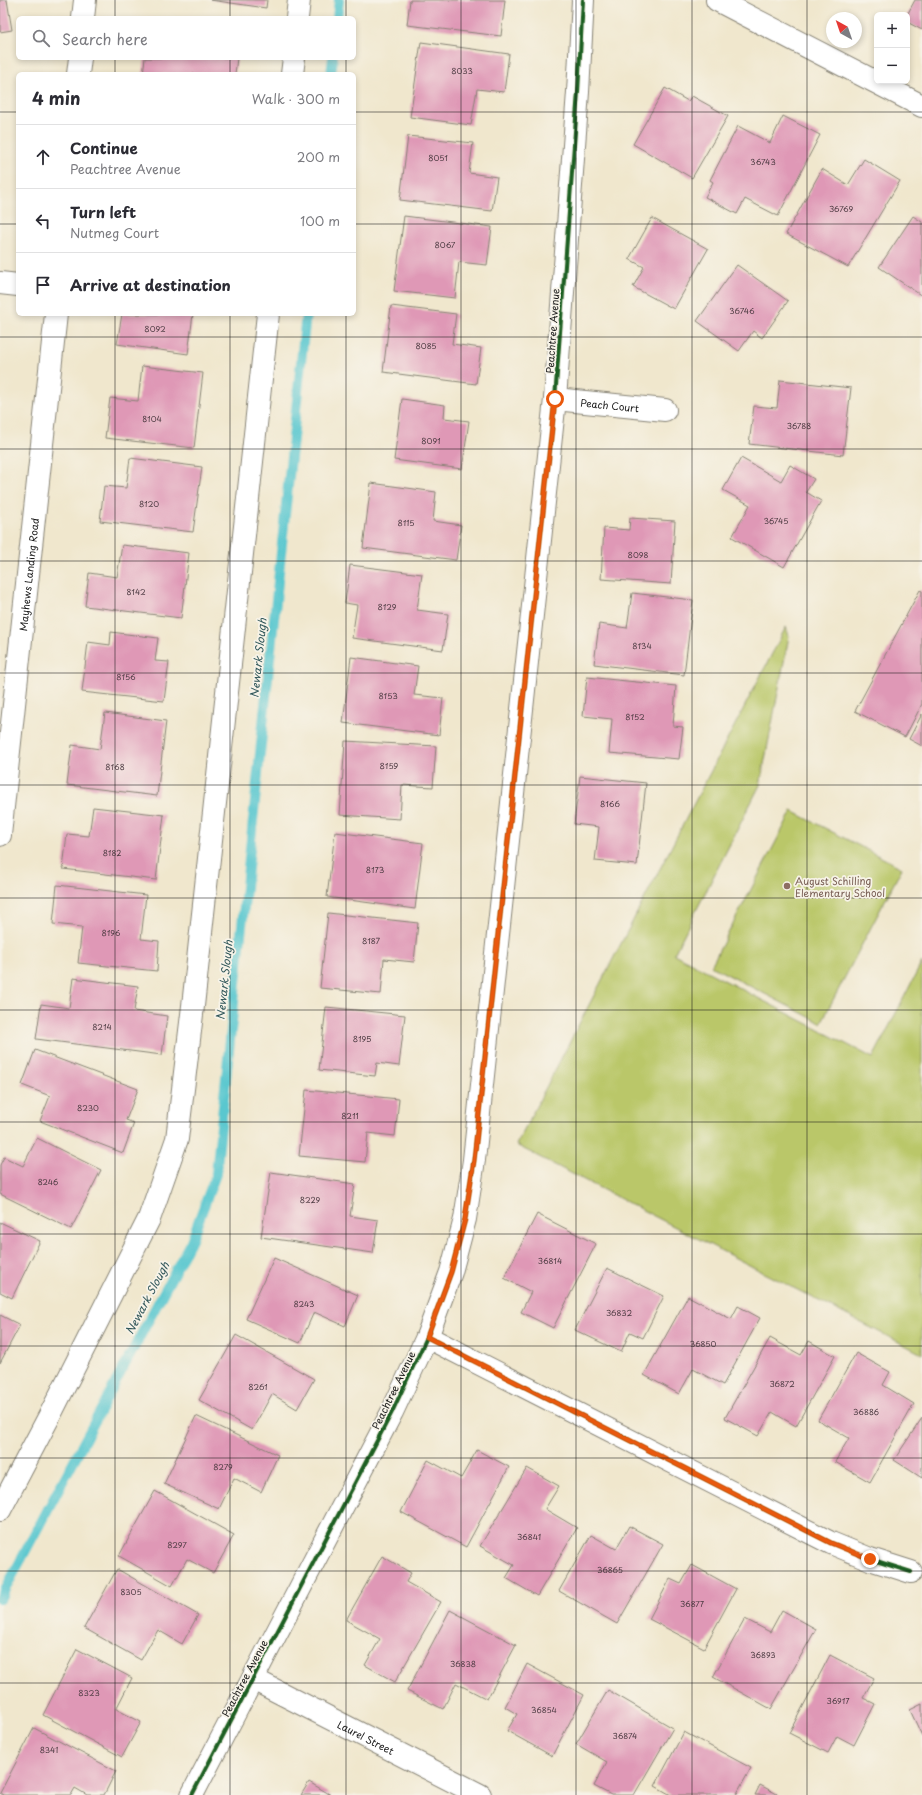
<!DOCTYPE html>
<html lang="en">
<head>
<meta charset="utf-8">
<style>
	body { margin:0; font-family:"Playpen Sans",sans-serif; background:#f7f7f7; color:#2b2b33 }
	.controls { position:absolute; right:12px; top:12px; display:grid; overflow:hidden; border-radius:6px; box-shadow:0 2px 6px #0003 }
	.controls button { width:36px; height:36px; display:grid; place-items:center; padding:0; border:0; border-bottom:1px solid #e1e1e2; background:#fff; color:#2b2b33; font:20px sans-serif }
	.compass { position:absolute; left:826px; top:12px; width:36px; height:36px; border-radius:50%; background:#fff; box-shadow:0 2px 6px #0003; rotate:320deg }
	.stop { position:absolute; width:12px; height:12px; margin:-9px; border:3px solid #ea580c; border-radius:50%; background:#fff }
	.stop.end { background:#ea580c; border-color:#fff; box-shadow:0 1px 4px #0008 }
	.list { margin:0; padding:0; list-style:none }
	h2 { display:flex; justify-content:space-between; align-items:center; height:52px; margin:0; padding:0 16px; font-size:17px }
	h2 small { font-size:13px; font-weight:400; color:#7c7c81 }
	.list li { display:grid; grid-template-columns:26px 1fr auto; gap:12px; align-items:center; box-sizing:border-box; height:64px; padding:0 16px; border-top:1px solid #e1e1e2 }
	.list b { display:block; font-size:15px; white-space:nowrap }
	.list p { margin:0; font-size:13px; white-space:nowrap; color:#7c7c81 }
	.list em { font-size:13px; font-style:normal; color:#7c7c81 }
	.icon { flex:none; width:22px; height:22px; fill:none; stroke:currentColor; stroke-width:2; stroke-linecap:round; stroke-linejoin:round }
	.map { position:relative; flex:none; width:922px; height:1795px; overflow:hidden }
	.search { position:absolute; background:#fff; box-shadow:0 2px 6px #0003; left:16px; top:16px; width:340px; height:44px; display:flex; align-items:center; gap:10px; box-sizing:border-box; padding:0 14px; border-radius:6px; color:#7c7c81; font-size:15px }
	.panel { position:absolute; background:#fff; box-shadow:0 2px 6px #0003; left:16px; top:72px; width:340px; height:244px; border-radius:6px }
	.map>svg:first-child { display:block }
	.green { fill:#bac769; stroke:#6b7242 }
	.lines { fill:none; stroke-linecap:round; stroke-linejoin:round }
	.stream { stroke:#5ac7cf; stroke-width:10 }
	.building { fill:#df98b6 }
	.minor-casing { stroke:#868274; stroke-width:24 }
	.minor { stroke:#fff; stroke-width:22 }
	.cycleway-casing { stroke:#f7f3e8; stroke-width:6 }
	.cycleway { stroke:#1b5e20; stroke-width:4 }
	.route { stroke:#ea580c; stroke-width:5 }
	.grid { fill:none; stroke:#1c1c1c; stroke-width:1; stroke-opacity:0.55 }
	.education-dot { fill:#8d6e63; stroke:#f7f3e8; stroke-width:1.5 }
	.labels { text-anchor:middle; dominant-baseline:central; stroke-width:3.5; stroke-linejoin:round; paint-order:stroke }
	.number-label { font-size:8px; fill:#4d3b42 }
	.street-label { font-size:10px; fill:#1c1c1c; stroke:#f7f3e8 }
	.education-label { font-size:10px; fill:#785e54; stroke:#f7f3e8; text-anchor:start }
	.water-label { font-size:11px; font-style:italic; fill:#32585b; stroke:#f7f3e8 }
</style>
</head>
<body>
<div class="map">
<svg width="922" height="1795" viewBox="0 0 922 1795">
	<rect width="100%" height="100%" fill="#f7f3e8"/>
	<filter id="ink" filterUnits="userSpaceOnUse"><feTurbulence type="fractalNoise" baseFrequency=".025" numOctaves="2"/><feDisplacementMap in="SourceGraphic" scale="8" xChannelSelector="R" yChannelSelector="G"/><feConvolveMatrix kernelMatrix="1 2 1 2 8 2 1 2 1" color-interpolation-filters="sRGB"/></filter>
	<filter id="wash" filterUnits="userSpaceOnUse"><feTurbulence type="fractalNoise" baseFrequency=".012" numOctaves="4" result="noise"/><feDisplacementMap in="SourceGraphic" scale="16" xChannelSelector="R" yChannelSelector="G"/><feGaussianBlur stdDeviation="0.9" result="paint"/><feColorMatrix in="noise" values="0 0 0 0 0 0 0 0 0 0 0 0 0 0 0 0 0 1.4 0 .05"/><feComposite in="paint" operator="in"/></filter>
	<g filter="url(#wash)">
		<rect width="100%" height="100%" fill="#f0e7cd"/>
		<g class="green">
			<polygon points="786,627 789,636 760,785 674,954 873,1058 922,962 922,1354 516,1145"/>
			<polygon points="792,811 902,868 821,1023 711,966"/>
		</g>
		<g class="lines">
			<g class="stream">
				<polyline points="337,18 339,0"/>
				<polyline points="331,74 333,58"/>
				<polyline points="0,1599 191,1241 216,1174 306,314"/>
			</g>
		</g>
		<g id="blocks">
			<g class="building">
				<polygon points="0,0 7,0 12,30 0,32"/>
				<polygon points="210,0 267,0 266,8"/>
				<polygon points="410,0 505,0 501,36 407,25"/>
				<polygon points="915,0 922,0 922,30 907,22 907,15"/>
				<polygon points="421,42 509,54 504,92 477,89 471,125 410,117"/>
				<polygon points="145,58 237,58 235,74 143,74"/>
				<polygon points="665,88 688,101 692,96 728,116 692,178 633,144"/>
				<polygon points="783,116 820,135 778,216 745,199 737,214 705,197 713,182 710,180 738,126 770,143"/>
				<polygon points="408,136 473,143 469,173 497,177 492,211 400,200"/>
				<polygon points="864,159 900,181 848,267 786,234 822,169 848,185"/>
				<polygon points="404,216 492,227 487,265 459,262 455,298 394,291"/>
				<polygon points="913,216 922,222 922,296 879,267"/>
				<polygon points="652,218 708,249 674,309 633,287 644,267 629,259"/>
				<polygon points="737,265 788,301 762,338 753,331 739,351 697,321"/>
				<polygon points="391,306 456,314 452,344 481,348 476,384 383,372"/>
				<polygon points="122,314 193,314 188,354 117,344"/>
				<polygon points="142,366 203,373 194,448 105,438 110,398 138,401"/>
				<polygon points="780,380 851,388 843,455 749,444 754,406 777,408"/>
				<polygon points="402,399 445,405 444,418 469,421 462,469 394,460"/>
				<polygon points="130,458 202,467 193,532 100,521 104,486 126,488"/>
				<polygon points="741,458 781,481 790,465 814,479 806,492 821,501 784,567 732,537 750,505 723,490"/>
				<polygon points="371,483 436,492 433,521 461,525 456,560 363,548"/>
				<polygon points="630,518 675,521 671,584 601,579 604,528 629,530"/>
				<polygon points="122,545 189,553 181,618 85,606 89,573 117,577"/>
				<polygon points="350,565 422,574 417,610 448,614 443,650 352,638 357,605 345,603"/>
				<polygon points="920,590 922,591 922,704 905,737 855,711"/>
				<polygon points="632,593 693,600 684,675 594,664 599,624 627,628"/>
				<polygon points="111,632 158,638 155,661 169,662 164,701 82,692 88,642 110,645"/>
				<polygon points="351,657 418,666 414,695 443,698 439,735 343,723"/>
				<polygon points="587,677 676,686 673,726 683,727 679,759 609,753 612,719 583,716"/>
				<polygon points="105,713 166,721 157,796 67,785 72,745 100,749"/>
				<polygon points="922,714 922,746 909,739"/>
				<polygon points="345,741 436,746 433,787 402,785 400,819 340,815"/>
				<polygon points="580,776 646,783 637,865 595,861 599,827 574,824"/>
				<polygon points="93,807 164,815 156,880 63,869 67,834 89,836"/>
				<polygon points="335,832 423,843 415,909 327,897"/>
				<polygon points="57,885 146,895 141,939 159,941 157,971 78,963 82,927 53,924"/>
				<polygon points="328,913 418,923 414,962 384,959 381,994 320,988"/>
				<polygon points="73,978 138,986 134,1011 167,1016 162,1055 36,1039 41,1004 69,1008"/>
				<polygon points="326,1007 405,1015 399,1066 377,1063 375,1076 319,1070"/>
				<polygon points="35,1050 138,1089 126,1120 134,1123 123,1153 40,1121 50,1096 22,1085"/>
				<polygon points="306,1090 399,1099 395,1136 368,1133 365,1162 299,1156"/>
				<polygon points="37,1138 101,1170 71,1229 0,1194 0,1165 4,1157 23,1166"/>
				<polygon points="271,1172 355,1184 350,1216 378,1220 373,1253 261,1237"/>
				<polygon points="537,1214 596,1244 553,1328 521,1312 531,1292 504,1278"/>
				<polygon points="0,1222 40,1241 12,1298 0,1292"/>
				<polygon points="274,1258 358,1295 345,1326 314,1312 300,1343 246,1319"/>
				<polygon points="607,1268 664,1296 643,1338 630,1332 621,1352 575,1330"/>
				<polygon points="688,1296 731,1319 738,1306 760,1318 723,1385 693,1369 679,1394 644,1375"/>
				<polygon points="0,1315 20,1325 0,1363"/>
				<polygon points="236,1335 314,1379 297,1409 272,1394 252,1430 199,1400"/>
				<polygon points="770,1338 801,1355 809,1341 835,1356 796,1426 772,1412 758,1436 725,1418"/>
				<polygon points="856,1353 890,1372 883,1385 914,1404 870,1482 835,1462 849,1438 818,1420"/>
				<polygon points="196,1416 278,1455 261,1492 234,1478 219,1509 164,1484"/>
				<polygon points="922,1418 922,1478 894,1460"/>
				<polygon points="477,1450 509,1467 466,1547 401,1512 428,1460 461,1478"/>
				<polygon points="527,1468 559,1486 545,1509 577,1528 537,1596 506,1578 514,1565 480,1546"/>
				<polygon points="155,1491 234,1535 213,1573 187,1559 172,1586 119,1556"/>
				<polygon points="629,1526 663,1544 617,1624 559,1591 591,1535 616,1549"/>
				<polygon points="382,1556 411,1573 406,1582 441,1602 395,1682 365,1665 380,1639 346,1620"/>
				<polygon points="692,1565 736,1589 704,1648 649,1619 670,1579 681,1584"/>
				<polygon points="117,1569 198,1615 182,1644 158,1630 141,1660 84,1628"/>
				<polygon points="450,1610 516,1645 487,1699 456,1683 443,1709 407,1691"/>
				<polygon points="782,1610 816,1629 771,1709 713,1677 745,1619 770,1632"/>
				<polygon points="77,1649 132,1678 116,1709 141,1722 122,1757 43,1715"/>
				<polygon points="830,1655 874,1678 863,1698 875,1704 854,1745 837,1736 828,1753 789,1733"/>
				<polygon points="527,1664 584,1695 552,1756 507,1731 517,1714 505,1707"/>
				<polygon points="608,1690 673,1728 634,1795 611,1795 594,1786 607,1762 576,1744"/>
				<polygon points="922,1704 922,1736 910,1710"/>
				<polygon points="34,1728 116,1771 104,1795 87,1795 75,1788 71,1795 3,1795 0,1793"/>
				<polygon points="684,1732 751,1768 736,1795 671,1795 655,1786"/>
				<polygon points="309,1782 331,1795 301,1795"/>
				<polygon points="760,1785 779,1795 755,1795"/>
			</g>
		</g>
	</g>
	<g filter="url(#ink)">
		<use href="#blocks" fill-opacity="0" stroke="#868274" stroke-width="1"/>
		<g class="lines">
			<defs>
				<g id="minor">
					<polyline points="717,0 922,106"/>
					<polyline points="83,18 85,0"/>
					<polyline points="297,18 299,0"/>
					<polyline points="78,74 80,58"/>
					<polyline points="292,74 294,58"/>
					<polyline points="0,283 18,285"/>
					<path id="s1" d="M555,399L665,410"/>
					<path id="s2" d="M0,835L56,314"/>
					<polyline points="427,1337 831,1543 870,1559 911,1572"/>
					<polyline points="0,1510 50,1415 149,1219 177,1139 193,1006 268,314"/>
					<path id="s3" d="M253,1679L480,1795"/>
					<polyline points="192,1795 392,1412 427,1337 451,1272 465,1219 474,1160 555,399 578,92 583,0"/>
				</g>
			</defs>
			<use href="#minor" class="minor-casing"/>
			<use href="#minor" class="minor"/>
			<defs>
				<g id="cycleway">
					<polyline points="427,1337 831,1543 870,1559 911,1572"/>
					<polyline points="192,1795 392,1412 427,1337 451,1272 465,1219 474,1160 555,399 578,92 583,0"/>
				</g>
			</defs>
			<use href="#cycleway" class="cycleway-casing"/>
			<use href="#cycleway" class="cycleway"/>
		</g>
	</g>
	<g class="lines" filter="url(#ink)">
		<polyline class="route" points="555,399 474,1160 465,1219 451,1272 427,1337 831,1543 870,1559"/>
	</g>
	<path class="grid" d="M115,0V18M230,0V18M346,0V18M461,0V1795M576,0V1795M692,0V1795M807,0V1795M115,58V74M230,58V74M346,58V74M0,112H18M354,112H922M0,224H18M354,224H922M115,314V1795M230,314V1795M346,314V1795M0,337H922M0,449H922M0,561H922M0,673H922M0,785H922M0,898H922M0,1010H922M0,1122H922M0,1234H922M0,1346H922M0,1458H922M0,1571H922M0,1683H922"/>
	<circle class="education-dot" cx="787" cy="886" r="4"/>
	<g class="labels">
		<g class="number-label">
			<text x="462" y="71">8033</text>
			<text x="438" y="158">8051</text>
			<text x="763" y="162">36743</text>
			<text x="841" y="209">36769</text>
			<text x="445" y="245">8067</text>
			<text x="742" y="311">36746</text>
			<text x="155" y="329">8092</text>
			<text x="426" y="346">8085</text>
			<text x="152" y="419">8104</text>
			<text x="799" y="426">36788</text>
			<text x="431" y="441">8091</text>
			<text x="149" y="504">8120</text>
			<text x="776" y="521">36745</text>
			<text x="406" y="523">8115</text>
			<text x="638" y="555">8098</text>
			<text x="136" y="592">8142</text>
			<text x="387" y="607">8129</text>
			<text x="642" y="646">8134</text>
			<text x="126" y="677">8156</text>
			<text x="388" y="696">8153</text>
			<text x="635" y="717">8152</text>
			<text x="389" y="766">8159</text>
			<text x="115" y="767">8168</text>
			<text x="610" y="804">8166</text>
			<text x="112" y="853">8182</text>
			<text x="375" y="870">8173</text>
			<text x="111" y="933">8196</text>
			<text x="371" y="941">8187</text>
			<text x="102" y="1027">8214</text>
			<text x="362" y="1039">8195</text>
			<text x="88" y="1108">8230</text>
			<text x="350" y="1116">8211</text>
			<text x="48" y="1182">8246</text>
			<text x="310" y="1200">8229</text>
			<text x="550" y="1261">36814</text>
			<text x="304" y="1304">8243</text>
			<text x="619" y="1313">36832</text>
			<text x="703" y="1344">36850</text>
			<text x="782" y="1384">36872</text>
			<text x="258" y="1387">8261</text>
			<text x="866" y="1412">36886</text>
			<text x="223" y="1467">8279</text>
			<text x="529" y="1537">36841</text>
			<text x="177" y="1545">8297</text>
			<text x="610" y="1570">36865</text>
			<text x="131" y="1592">8305</text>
			<text x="692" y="1604">36877</text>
			<text x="763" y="1655">36893</text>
			<text x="463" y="1664">36838</text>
			<text x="89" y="1693">8323</text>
			<text x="838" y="1701">36917</text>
			<text x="544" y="1710">36854</text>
			<text x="625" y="1736">36874</text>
			<text x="49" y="1750">8341</text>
		</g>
		<g class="street-label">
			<text transform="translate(552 331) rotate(-86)">Peachtree Avenue</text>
			<text stroke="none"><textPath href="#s1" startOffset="55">Peach Court</textPath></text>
			<text stroke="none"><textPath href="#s2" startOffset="262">Mayhews Landing Road</textPath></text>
			<text transform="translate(393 1390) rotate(-64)">Peachtree Avenue</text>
			<text transform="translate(244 1678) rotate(-62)">Peachtree Avenue</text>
			<text stroke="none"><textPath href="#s3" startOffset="127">Laurel Street</textPath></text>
		</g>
		<g class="education-label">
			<text x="795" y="880">August Schilling<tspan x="795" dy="12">Elementary School</tspan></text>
		</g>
		<g class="water-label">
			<text transform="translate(258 658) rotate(-84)">Newark Slough</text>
			<text transform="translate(224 980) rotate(-84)">Newark Slough</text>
			<text transform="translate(147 1298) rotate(-62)">Newark Slough</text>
		</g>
	</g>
</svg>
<div class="controls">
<button>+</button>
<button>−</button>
</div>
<svg class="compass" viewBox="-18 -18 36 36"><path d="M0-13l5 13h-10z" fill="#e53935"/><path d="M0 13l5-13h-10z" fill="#7c7c81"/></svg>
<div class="stop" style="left:555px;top:399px"></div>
<div class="stop end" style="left:870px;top:1559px"></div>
<div class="search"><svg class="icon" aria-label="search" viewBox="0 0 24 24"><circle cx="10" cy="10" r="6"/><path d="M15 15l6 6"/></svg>Search here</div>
<section class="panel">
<h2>4 min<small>Walk · 300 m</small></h2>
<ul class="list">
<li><svg class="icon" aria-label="ahead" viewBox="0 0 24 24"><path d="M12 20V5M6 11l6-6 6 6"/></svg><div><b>Continue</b><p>Peachtree Avenue</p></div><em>200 m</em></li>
<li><svg class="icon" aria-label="left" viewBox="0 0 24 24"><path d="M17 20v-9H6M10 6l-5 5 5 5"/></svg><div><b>Turn left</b><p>Nutmeg Court</p></div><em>100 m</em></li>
<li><svg class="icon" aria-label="arrive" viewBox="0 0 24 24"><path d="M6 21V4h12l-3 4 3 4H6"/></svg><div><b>Arrive at destination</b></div></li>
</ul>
</section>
</div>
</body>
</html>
